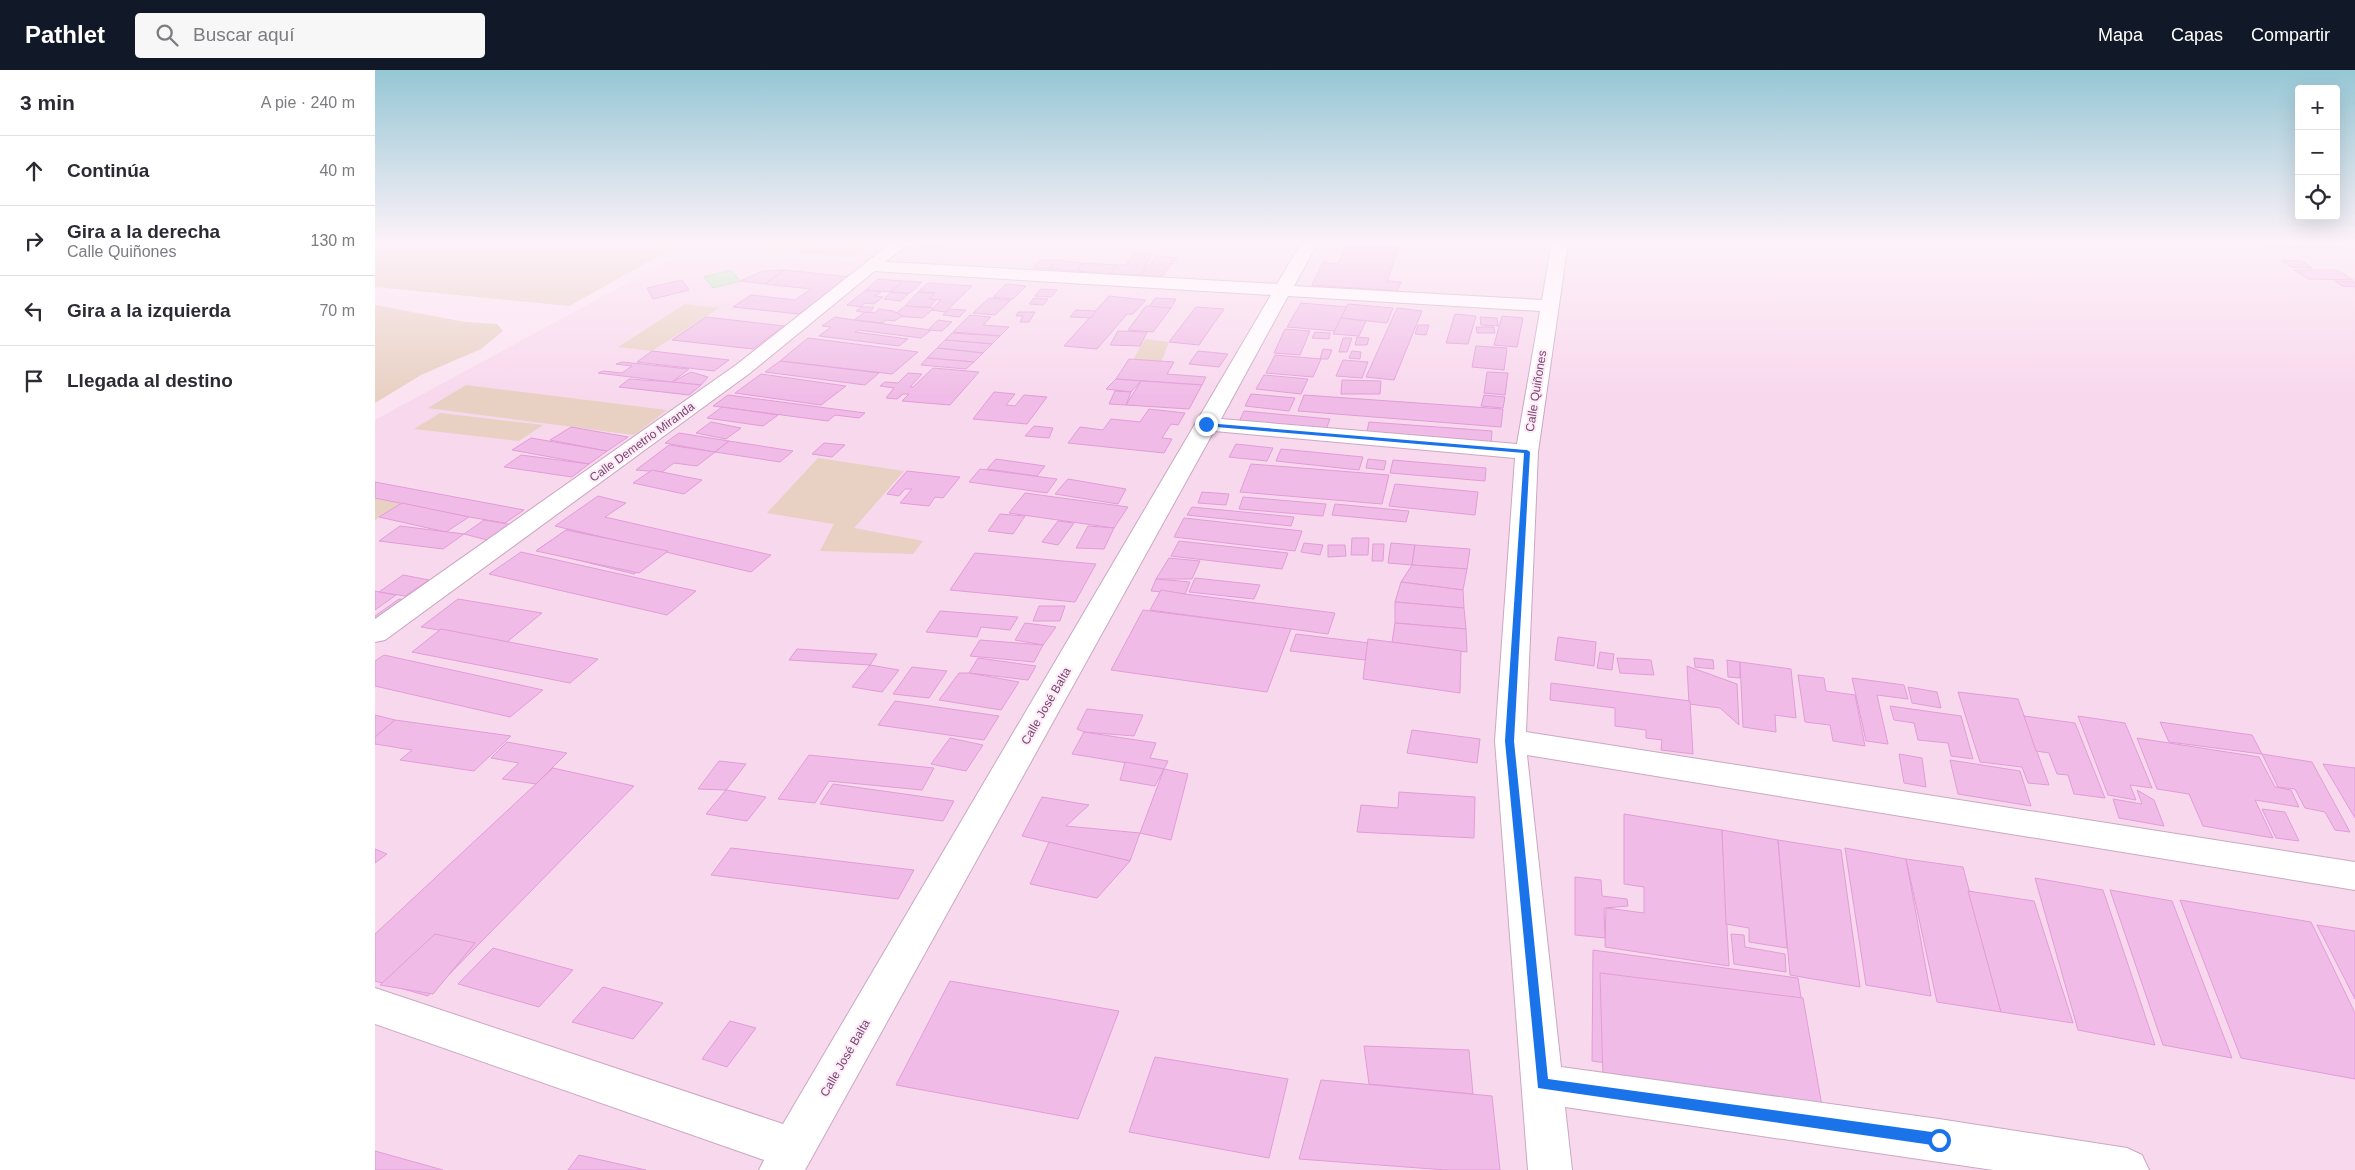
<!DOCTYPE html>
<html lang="es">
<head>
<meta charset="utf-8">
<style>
	body { margin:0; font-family:Arial,sans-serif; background:#f7f7f7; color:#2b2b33 }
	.controls { position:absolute; right:15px; top:15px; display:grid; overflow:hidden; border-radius:5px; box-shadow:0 5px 20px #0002 }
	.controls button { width:45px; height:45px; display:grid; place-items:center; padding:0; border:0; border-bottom:1px solid #e1e1e2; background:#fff; color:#2b2b33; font:25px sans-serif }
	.stop { position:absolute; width:15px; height:15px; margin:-11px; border:4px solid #1a73e8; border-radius:50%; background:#fff }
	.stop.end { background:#1a73e8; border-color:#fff; box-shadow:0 1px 5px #0008 }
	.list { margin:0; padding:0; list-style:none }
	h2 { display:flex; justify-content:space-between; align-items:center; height:65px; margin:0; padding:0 20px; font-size:21px }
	h2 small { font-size:16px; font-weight:400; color:#7c7c81 }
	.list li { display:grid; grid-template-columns:32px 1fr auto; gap:15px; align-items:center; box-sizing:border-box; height:70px; padding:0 20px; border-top:1px solid #e1e1e2 }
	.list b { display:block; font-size:19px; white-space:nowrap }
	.list p { margin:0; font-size:16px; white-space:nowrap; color:#7c7c81 }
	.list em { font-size:16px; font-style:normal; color:#7c7c81 }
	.icon { flex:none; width:28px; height:28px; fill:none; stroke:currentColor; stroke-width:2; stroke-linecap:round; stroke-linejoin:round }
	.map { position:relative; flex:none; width:1980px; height:1100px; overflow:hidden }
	header { display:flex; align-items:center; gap:30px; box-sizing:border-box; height:70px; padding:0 25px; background:#111827; color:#fff }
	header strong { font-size:24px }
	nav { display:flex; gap:28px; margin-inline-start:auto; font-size:18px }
	.search { width:350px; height:45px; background:#f7f7f7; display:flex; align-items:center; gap:12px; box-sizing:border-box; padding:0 18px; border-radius:5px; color:#7c7c81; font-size:19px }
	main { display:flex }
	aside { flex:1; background:#fff }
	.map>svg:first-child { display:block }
	.residential { fill:#f8d8ed }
	.green { fill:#e8d0c2 }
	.water { fill:#bce4b8; stroke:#a3d69f }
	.building { fill:#f0bce7; stroke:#e29cd8 }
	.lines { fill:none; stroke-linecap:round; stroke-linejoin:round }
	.minor-casing { stroke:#caa8c3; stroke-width:2 }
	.secondary-casing { stroke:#caa3c2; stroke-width:2 }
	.minor { fill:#fff; fill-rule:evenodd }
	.secondary { fill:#fff; fill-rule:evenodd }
	.route { fill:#1a73e8 }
	.labels { text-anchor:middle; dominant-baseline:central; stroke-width:4; stroke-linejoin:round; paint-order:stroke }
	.street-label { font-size:12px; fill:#734a6e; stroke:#ffe9f7 }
</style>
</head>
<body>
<header>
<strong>Pathlet</strong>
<div class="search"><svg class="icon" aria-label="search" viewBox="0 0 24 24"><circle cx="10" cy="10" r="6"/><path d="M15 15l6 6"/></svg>Buscar aquí</div>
<nav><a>Mapa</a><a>Capas</a><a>Compartir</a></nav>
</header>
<main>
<aside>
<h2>3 min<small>A pie · 240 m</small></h2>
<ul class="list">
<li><svg class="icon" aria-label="ahead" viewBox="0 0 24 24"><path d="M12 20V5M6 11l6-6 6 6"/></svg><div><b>Continúa</b></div><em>40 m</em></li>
<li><svg class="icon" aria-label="right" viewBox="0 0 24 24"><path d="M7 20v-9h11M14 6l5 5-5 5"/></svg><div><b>Gira a la derecha</b><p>Calle Quiñones</p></div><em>130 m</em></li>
<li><svg class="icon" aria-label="left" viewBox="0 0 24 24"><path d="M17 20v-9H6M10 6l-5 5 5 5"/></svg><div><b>Gira a la izquierda</b></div><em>70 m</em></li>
<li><svg class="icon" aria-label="arrive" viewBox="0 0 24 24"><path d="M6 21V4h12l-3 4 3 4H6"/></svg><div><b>Llegada al destino</b></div></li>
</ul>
</aside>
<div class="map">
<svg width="1980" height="1100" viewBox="0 0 1980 1100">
	<rect width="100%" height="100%" fill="#fbe3f2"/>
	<polygon class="residential" points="507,172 1980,172 1980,1100 0,1100 0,350 295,190 483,190"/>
	<g class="green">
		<polygon points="0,172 309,172 194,236 0,217"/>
		<polygon points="346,172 495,172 476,187 339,176"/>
		<polygon points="310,234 344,238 277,281 243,277"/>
		<polygon points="0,235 90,252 122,254 128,261 106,279 46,305 0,333"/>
		<polygon points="770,269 794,272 786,292 758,290"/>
		<polygon points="91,315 292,340 259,365 53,338"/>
		<polygon points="65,343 168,355 144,371 39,359"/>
		<polygon points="443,388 529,401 479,458 548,471 538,484 445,481 459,454 392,443"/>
		<polygon points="0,428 27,433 0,450"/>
	</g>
	<polygon class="water" points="356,200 365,211 338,218 329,207"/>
	<g class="building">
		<polygon points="548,172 569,172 564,176 544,175"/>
		<polygon points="973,172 1026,172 1012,211 1026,212 1022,221 937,215 948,192 963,194"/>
		<polygon points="1900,172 1906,176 1888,176 1882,173"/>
		<polygon points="1905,173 1955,173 1963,178 1912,178"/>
		<polygon points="759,183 778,183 766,205 735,204 741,195 751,195"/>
		<polygon points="782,186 802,188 786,207 766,205"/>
		<polygon points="665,190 681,190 675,199 658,198"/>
		<polygon points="681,190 707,193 702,201 675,199"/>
		<polygon points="1906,190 1927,191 1937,198 1916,197"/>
		<polygon points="707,193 725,194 741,195 735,204 702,201"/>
		<polygon points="410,200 475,207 424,244 358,237 376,225 420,230 436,219 390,214"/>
		<polygon points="410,200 390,214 365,211 388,201"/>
		<polygon points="1919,200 1963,200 1978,210 1933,209"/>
		<polygon points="503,209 528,211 516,222 491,220"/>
		<polygon points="307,210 314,220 278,229 272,218"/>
		<polygon points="528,211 547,212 535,223 516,222"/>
		<polygon points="1960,211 1980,212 1980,217 1967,216"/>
		<polygon points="553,213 597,216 570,242 556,240 566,230 554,229 560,223 543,222"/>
		<polygon points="631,214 651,216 638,229 618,227"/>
		<polygon points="666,219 682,220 676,227 660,226"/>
		<polygon points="491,220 506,222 500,226 508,227 499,234 489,233 487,237 472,235"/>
		<polygon points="516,222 533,224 526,231 509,229"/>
		<polygon points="543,222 560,223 554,229 561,230 555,237 530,236"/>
		<polygon points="734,226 771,230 758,244 752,244 722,279 689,276"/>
		<polygon points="614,228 636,230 620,245 598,243"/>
		<polygon points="659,228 673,229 668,235 654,234"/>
		<polygon points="780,228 801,229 796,238 774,237"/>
		<polygon points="926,233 972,237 960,261 912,257"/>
		<polygon points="973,234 1018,238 1012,253 966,248"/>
		<polygon points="530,236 559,238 548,248 518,246"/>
		<polygon points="771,236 796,238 778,262 753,260"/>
		<polygon points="487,237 499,237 494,243 481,241"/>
		<polygon points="821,237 849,239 824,275 794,272"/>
		<polygon points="1022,238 1047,241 1019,310 991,307"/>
		<polygon points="504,239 518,241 528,246 519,251 511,250 507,253 479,250 490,242 500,243"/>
		<polygon points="575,239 591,240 584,247 568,245"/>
		<polygon points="701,240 721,241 716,248 695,247"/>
		<polygon points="643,242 660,242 654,252 645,252 648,246 641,246"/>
		<polygon points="1080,244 1101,246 1093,274 1071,273"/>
		<polygon points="595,245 616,247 608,255 634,257 625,266 578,262"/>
		<polygon points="1127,246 1148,248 1142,277 1119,275"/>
		<polygon points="331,247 409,256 378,279 297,270"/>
		<polygon points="460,247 479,250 556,260 546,268 483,260 480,262 533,269 524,276 444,266 456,257 447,256"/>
		<polygon points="1105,247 1122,248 1123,256 1106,255"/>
		<polygon points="966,248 991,251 984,266 958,264"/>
		<polygon points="563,250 577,252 567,261 553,260"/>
		<polygon points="1043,255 1054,255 1051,265 1040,264"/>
		<polygon points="1101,257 1119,257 1120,263 1102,263"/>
		<polygon points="910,259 935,261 925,285 899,283"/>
		<polygon points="743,261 772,262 765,276 735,275"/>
		<polygon points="940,262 955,263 954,269 937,268"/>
		<polygon points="577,263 625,266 617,274 570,270"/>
		<polygon points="982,267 994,268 992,275 980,275"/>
		<polygon points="433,268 543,282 517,304 405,291"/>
		<polygon points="968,268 977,268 972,282 964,282"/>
		<polygon points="570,270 617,274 608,283 562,278"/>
		<polygon points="1101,276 1132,278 1129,300 1097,297"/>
		<polygon points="562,278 608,283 599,292 552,288"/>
		<polygon points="948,279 957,280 953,289 945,289"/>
		<polygon points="277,281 354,290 339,301 262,292"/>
		<polygon points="823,281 853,284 844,297 814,294"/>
		<polygon points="977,281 986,282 985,289 974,288"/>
		<polygon points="900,285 946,289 938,307 891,303"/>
		<polygon points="552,288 599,292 591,299 546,295"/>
		<polygon points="754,289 799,292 792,304 831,307 827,315 741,309"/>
		<polygon points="968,290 993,292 987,308 961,306"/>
		<polygon points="405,291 504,303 490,315 390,302"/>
		<polygon points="247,292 314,299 297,312 223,303 228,301 247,303 257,296 241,294"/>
		<polygon points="558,298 604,302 575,335 527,331 534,324 528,324 522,329 511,328 519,318 505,316 510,312 523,313 533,303 547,304 535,317 538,317"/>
		<polygon points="316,302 333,307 326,315 297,312"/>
		<polygon points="1112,302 1133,303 1130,325 1109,323"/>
		<polygon points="386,304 471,316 446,335 360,323"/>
		<polygon points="889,305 933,309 926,324 881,319"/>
		<polygon points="254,309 297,312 326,315 314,325 244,317"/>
		<polygon points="741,309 766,311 756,322 731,319"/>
		<polygon points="967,310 1006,311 1005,324 966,324"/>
		<polygon points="766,311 827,315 814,339 751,335"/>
		<polygon points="740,321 756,322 751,335 734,334"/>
		<polygon points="619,322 640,324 631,335 640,336 649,325 672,327 652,354 598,349"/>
		<polygon points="876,324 920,328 914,341 870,336"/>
		<polygon points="353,325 490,343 484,348 460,345 453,351 338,336"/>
		<polygon points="929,325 1128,339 1126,357 923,341"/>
		<polygon points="1109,325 1130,327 1128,338 1106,336"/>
		<polygon points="347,337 403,345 388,356 332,348"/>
		<polygon points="774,339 810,343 803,355 796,354 787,368 797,369 789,383 693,373 705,357 728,360 736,349 765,352"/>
		<polygon points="869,341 955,349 950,362 863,354"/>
		<polygon points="336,352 366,358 351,369 321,363"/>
		<polygon points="994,352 1117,361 1116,374 991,366"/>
		<polygon points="659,356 678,358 674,368 650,366"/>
		<polygon points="196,357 253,367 232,381 175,370"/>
		<polygon points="304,363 354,371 340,382 290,373"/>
		<polygon points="156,368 232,381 214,394 137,380"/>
		<polygon points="354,371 418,381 405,392 340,382"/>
		<polygon points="449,373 470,375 457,387 437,384"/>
		<polygon points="861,374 898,378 892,391 854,387"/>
		<polygon points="294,375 340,382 322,396 299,393 287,402 261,400"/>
		<polygon points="906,379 988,387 984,400 901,391"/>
		<polygon points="146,385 214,394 197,407 129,397"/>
		<polygon points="621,389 670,396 662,406 612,399"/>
		<polygon points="993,389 1011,391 1009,400 991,398"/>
		<polygon points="1018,390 1111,398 1110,411 1015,403"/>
		<polygon points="876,394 1014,405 1007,434 865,422"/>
		<polygon points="605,399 682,409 672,423 594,412"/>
		<polygon points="277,400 327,410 309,424 258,413"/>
		<polygon points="532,401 585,407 568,428 560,427 554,436 525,433 537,419 530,419 524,426 512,424"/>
		<polygon points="693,409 751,419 743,434 680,424"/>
		<polygon points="0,412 149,440 130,453 94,447 0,428"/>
		<polygon points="1020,414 1103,422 1100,445 1014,436"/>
		<polygon points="827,422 854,424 851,435 823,433"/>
		<polygon points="650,423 753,437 739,458 634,443"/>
		<polygon points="223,426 251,433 230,447 396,485 376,502 180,456"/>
		<polygon points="868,427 951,434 948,446 864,439"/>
		<polygon points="27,433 94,447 71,462 4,447"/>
		<polygon points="960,434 1034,441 1031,452 957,445"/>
		<polygon points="817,437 919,447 916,456 812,445"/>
		<polygon points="625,444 650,446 638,464 613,461"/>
		<polygon points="809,448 927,461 920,481 799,467"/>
		<polygon points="109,450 138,455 116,471 89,464"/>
		<polygon points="683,451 699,453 683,475 667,472"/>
		<polygon points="25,456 89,464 68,479 4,471"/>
		<polygon points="713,456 739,458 729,479 701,478"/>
		<polygon points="193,459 289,482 259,504 162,480"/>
		<polygon points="191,460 293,481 264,503 161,481"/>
		<polygon points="977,468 994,468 993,485 976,485"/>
		<polygon points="804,471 913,483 907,499 796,486"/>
		<polygon points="929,473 948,475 945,485 926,482"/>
		<polygon points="1016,473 1040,475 1037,495 1013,493"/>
		<polygon points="998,474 1009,474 1008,491 997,491"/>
		<polygon points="953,475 970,475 971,486 953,487"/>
		<polygon points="1040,475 1095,479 1092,499 1037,495"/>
		<polygon points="146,482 321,521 292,545 114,504"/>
		<polygon points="600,483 721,494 700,532 575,520"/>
		<polygon points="794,488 825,491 817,509 781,509"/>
		<polygon points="1037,495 1092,499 1088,520 1026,512"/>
		<polygon points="28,505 54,510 30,526 4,522"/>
		<polygon points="820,508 885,515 879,529 814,522"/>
		<polygon points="781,509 815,512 810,524 776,521"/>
		<polygon points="1026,512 1088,520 1089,538 1020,532"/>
		<polygon points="786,520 810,524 960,543 953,564 775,540"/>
		<polygon points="0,521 4,522 21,525 0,540"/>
		<polygon points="24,529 31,530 0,553 0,546"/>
		<polygon points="83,529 167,543 132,572 46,557"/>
		<polygon points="1020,532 1089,538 1091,559 1020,553"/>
		<polygon points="664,536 690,536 685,551 658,551"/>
		<polygon points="768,540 916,559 892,622 736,600"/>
		<polygon points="565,541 643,547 635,560 606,557 602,567 551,562"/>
		<polygon points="650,553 681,557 668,575 640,570"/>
		<polygon points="1020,553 1091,559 1092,582 1017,572"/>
		<polygon points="66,559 223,589 195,613 37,582"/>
		<polygon points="921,564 994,573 990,590 915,581"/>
		<polygon points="1183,567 1221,572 1219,596 1180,590"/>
		<polygon points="993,569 1086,581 1085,623 988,609"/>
		<polygon points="605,570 668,575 659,592 595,586"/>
		<polygon points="422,579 502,584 495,595 414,590"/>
		<polygon points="1225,582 1239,584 1237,600 1222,598"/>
		<polygon points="9,585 168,620 135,647 0,616 0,591"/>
		<polygon points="603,588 661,596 653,610 594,603"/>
		<polygon points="1242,588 1276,590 1279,605 1245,603"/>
		<polygon points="1319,588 1338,590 1339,599 1320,597"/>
		<polygon points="1352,590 1365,592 1365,608 1353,607"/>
		<polygon points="1365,592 1416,599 1421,648 1400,645 1401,662 1368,657"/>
		<polygon points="495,595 524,600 507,622 477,617"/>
		<polygon points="1312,596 1362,614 1364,655 1345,638 1314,634"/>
		<polygon points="537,597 572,601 554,628 518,624"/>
		<polygon points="584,603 594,603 644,612 626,640 564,630"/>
		<polygon points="1423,605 1449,608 1451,621 1480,625 1490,676 1458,671 1455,655 1430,652"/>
		<polygon points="1477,608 1529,615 1533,629 1502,625 1513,674 1491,671"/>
		<polygon points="1176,613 1315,631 1318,684 1286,680 1287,670 1271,668 1271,660 1240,656 1240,638 1175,630"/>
		<polygon points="1533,617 1562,622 1566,638 1537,633"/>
		<polygon points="1583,622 1643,629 1674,715 1653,713 1647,697 1605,692"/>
		<polygon points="520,631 624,646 609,670 503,655"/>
		<polygon points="1515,636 1586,646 1598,689 1576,686 1573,673 1543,670 1539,653 1519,650"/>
		<polygon points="712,639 768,645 759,666 709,662 702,659"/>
		<polygon points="0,645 20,650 0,667"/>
		<polygon points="1649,646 1700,653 1730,728 1699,724 1693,705 1682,704 1674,683 1661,681"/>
		<polygon points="1703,646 1750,653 1777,718 1755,715 1761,730 1733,725"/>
		<polygon points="20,650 136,666 99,701 25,690 37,680 0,674 0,667"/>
		<polygon points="1785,652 1877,665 1887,684 1794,672"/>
		<polygon points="1037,660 1105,669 1102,693 1032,683"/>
		<polygon points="709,662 781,673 775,688 793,691 789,699 697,684"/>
		<polygon points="575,668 608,675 591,701 556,694"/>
		<polygon points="1762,668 1884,687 1900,717 1916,720 1924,737 1880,730 1898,768 1828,756 1814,724 1782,719"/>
		<polygon points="132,672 192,683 161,714 127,709 144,693 116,688"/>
		<polygon points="1524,684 1547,688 1551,717 1529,713"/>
		<polygon points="1887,684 1937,692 1975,762 1960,760 1950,742 1930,738 1920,719 1903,717"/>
		<polygon points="434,685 559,698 547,720 454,711 440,733 403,729"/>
		<polygon points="1575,690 1645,701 1656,736 1583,724"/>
		<polygon points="344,691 371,694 351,720 323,719"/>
		<polygon points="750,692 789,699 780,716 745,710"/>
		<polygon points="1948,694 1980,698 1980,748"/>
		<polygon points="178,698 259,716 53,926 0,911 0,864"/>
		<polygon points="789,699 813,704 796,770 765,763"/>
		<polygon points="458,714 579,731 568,751 445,734"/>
		<polygon points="351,720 391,727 372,751 331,744"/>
		<polygon points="1762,720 1779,730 1789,756 1744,748 1738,729 1767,734"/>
		<polygon points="1024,722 1100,727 1099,768 982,762 986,735 1023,738"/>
		<polygon points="667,727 714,735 691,756 765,763 755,791 647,766"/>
		<polygon points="1887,739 1910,742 1924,771 1901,768"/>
		<polygon points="1249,744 1347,760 1354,896 1230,877 1231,838 1269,843 1269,817 1249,814"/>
		<polygon points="1347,760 1403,770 1412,878 1374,872 1374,858 1351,854"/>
		<polygon points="1403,770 1466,780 1485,917 1415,905"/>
		<polygon points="674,772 755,791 722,828 655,814"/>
		<polygon points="356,778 539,800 523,829 336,805"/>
		<polygon points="1470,778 1531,789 1556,926 1491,915"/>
		<polygon points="0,779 12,784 0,793"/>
		<polygon points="1531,789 1588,797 1626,942 1562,932"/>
		<polygon points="1200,807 1226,810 1227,826 1252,829 1253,836 1229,838 1230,868 1200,865"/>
		<polygon points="1660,808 1728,820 1780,975 1703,960"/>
		<polygon points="1735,820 1797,831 1857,988 1788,975"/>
		<polygon points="1593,821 1659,831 1698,953 1626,942"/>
		<polygon points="1805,830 1936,852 1980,943 1980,1009 1866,988"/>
		<polygon points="1942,855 1980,861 1980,929"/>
		<polygon points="60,864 100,873 58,924 5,915"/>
		<polygon points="1356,864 1369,865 1370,877 1410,884 1411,902 1359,894"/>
		<polygon points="118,878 198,900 164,937 83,914"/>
		<polygon points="1218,880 1423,908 1441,1024 1217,991"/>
		<polygon points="1225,903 1428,928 1447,1036 1228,1008"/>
		<polygon points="575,911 744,941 703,1049 521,1015"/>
		<polygon points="228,917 288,933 258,969 197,952"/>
		<polygon points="355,951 381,958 352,997 327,989"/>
		<polygon points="989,976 1094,980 1098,1024 994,1014"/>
		<polygon points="780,987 913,1009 894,1088 754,1062"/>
		<polygon points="946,1010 1117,1026 1125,1100 1071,1100 924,1089"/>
		<polygon points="0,1081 68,1100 0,1100"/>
		<polygon points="204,1085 271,1100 193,1100"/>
	</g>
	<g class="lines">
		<defs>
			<path id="minor" d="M927,172H943L919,216L1167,230L1177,172H1193L1163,382L1151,662L1980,792V820L1152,685L1186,997L1564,1049L1752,1078L1767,1085L1774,1100H1618L1190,1037L1197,1100H1153L1120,671L1140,388L839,361L430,1100H384L389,1090L0,954V918L408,1054L896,225L497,201L491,200L488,196L491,192L497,191L902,214ZM913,226L1165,241L1142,374L846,349Z"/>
			<polygon id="secondary" points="517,172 535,172 375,303 10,570 0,572 0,549 361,295"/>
		</defs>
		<use href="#minor" class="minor-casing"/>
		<use href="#secondary" class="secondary-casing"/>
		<use href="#minor" class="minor"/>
		<use href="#secondary" class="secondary"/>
	</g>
	<linearGradient id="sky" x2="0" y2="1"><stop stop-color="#96c7d5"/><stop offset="0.53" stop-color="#fdf2f9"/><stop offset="1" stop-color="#fdf2f9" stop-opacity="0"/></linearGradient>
	<rect width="1980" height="326" fill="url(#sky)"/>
	<polygon class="route" points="831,353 1152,380 1155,382 1139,671 1173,1009 1564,1063 1568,1065 1570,1070 1568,1074 1564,1076 1163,1018 1130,671 1149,383 829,356"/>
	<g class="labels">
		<g class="street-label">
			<text transform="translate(1161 321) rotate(-81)">Calle Quiñones</text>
			<text transform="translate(267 372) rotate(-36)">Calle Demetrio Miranda</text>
			<text transform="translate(671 636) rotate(-60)">Calle José Balta</text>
			<text transform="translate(470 988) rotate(-60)">Calle José Balta</text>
		</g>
	</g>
</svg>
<div class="controls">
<button>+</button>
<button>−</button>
<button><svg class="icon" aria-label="locate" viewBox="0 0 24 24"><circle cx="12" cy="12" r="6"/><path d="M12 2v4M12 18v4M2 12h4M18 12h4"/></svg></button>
</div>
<div class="stop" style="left:1564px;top:1070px"></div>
<div class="stop end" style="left:831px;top:354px"></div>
</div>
</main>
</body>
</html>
